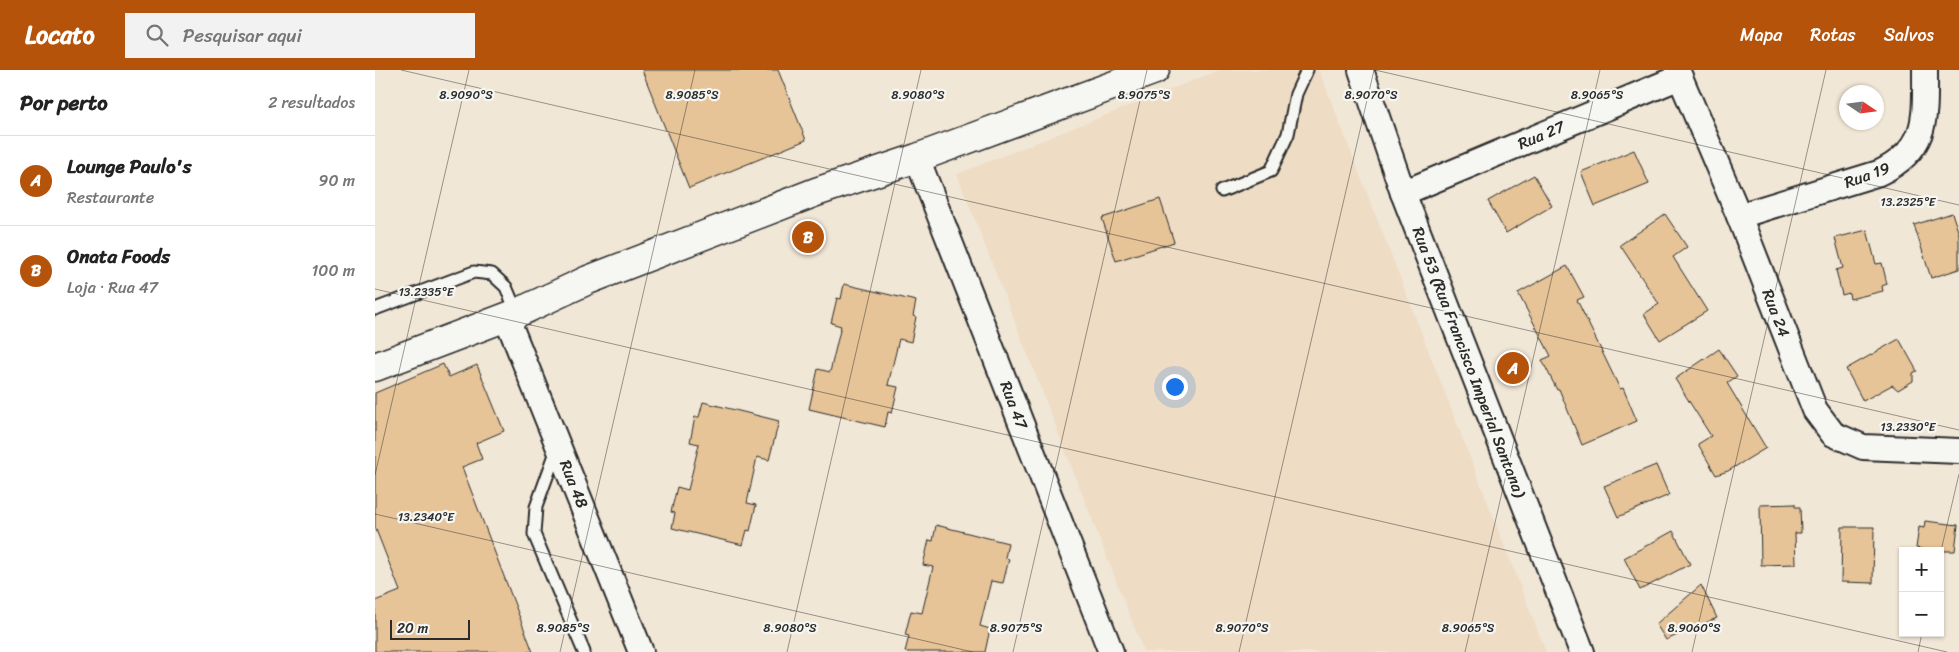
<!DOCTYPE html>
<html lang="pt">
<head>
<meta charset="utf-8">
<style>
	body { margin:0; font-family:Sriracha,sans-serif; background:#f2f2f2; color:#222 }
	.controls { position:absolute; right:15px; bottom:15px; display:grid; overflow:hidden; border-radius:0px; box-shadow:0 1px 4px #0004 }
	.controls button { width:45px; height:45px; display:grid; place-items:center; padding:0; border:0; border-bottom:1px solid #e0e0e0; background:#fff; color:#222; font:25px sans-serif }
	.compass { position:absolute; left:1464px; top:15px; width:45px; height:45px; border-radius:50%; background:#fff; box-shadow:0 1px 4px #0004; rotate:103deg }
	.scale { position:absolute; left:15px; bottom:12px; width:80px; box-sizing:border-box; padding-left:5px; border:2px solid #2b2b2b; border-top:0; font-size:14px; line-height:18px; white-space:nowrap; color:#2b2b2b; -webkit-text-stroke:4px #f6f6f2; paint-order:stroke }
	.you { position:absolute; left:799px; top:316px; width:18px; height:18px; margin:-12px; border:4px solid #fff; border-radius:50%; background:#1a73e8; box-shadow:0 0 0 8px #1a73e833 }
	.badge { display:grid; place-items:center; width:32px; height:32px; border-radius:50%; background:#b45309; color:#fff; font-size:16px; font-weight:700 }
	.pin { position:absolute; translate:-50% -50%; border:2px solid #fff; box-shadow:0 1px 5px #0006 }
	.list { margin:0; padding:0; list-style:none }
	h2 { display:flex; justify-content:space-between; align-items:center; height:65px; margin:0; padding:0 20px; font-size:21px }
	h2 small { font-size:16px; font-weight:400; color:#767676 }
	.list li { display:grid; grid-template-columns:32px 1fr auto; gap:15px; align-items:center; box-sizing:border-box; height:90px; padding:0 20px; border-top:1px solid #e0e0e0 }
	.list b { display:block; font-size:19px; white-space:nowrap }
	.list p { margin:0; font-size:16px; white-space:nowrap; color:#767676 }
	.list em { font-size:16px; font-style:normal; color:#767676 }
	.icon { flex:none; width:28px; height:28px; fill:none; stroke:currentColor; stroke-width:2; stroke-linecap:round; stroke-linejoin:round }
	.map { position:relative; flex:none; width:1584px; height:582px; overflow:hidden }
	header { display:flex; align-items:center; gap:30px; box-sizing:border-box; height:70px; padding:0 25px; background:#b45309; color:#fff }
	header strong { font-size:24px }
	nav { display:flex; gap:28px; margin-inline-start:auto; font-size:18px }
	.search { width:350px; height:45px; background:#f2f2f2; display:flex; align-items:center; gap:12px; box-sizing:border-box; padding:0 18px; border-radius:0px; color:#767676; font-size:19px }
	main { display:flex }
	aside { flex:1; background:#fff }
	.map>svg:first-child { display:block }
	.built { fill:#eedcc4 }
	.building { fill:#e6c497; stroke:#2b2b2b }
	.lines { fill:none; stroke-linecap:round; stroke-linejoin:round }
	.service-casing { stroke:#2b2b2b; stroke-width:15 }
	.minor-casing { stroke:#2b2b2b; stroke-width:28 }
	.tertiary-casing { stroke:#2b2b2b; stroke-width:31 }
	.service { stroke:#f6f6f2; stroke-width:11 }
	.minor { stroke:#f6f6f2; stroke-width:24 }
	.tertiary { stroke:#f6f6f2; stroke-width:28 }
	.ticks { fill:none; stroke:#2b2b2b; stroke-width:1; stroke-opacity:0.45 }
	.labels { text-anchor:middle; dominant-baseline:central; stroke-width:4.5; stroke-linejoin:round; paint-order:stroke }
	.street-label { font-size:16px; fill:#2b2b2b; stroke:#f6f6f2 }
	.ticks-label { font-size:12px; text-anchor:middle; fill:#2b2b2b; stroke:#f6f6f2; stroke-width:4.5; stroke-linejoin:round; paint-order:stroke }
</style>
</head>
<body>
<header>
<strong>Locato</strong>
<div class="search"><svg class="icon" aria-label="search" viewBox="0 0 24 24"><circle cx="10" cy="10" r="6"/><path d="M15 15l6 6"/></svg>Pesquisar aqui</div>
<nav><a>Mapa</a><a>Rotas</a><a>Salvos</a></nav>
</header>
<main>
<aside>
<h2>Por perto<small>2 resultados</small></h2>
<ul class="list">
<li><span class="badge">A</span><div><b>Lounge Paulo's</b><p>Restaurante</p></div><em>90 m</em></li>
<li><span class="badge">B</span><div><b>Onata Foods</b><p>Loja · Rua 47</p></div><em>100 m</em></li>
</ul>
</aside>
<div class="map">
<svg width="1584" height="582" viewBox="0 0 1584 582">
	<rect width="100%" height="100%" fill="#f1e7d7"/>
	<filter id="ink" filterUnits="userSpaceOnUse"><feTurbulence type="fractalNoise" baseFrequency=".02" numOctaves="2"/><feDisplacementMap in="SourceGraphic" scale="10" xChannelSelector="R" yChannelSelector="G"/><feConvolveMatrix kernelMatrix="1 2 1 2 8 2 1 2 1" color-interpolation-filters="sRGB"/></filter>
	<g filter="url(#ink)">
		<polygon class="built" points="845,0 944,0 1171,582 769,582 582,104"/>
		<g class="building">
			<polygon points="267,0 403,0 431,70 314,118"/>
			<polygon points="1259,80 1274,114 1220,136 1206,102"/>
			<polygon points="1159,105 1177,136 1131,163 1113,131"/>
			<polygon points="785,129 799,172 741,191 727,148"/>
			<polygon points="1577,143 1584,164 1584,199 1556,208 1539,155"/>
			<polygon points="1290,144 1312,177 1298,187 1332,241 1285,270 1269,244 1284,234 1245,175"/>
			<polygon points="1492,160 1501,194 1507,193 1512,214 1507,216 1508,221 1475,229 1474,223 1467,225 1461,200 1468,198 1460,168"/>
			<polygon points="1192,196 1209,227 1202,230 1245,319 1248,318 1262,351 1207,375 1184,319 1182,320 1167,290 1176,286 1143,223"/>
			<polygon points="469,214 541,231 538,246 541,247 536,272 524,269 513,315 523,317 517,343 513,342 510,357 434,339 443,299 455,302 466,256 456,253 462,228 466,229"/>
			<polygon points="1524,269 1542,301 1538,303 1538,311 1523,320 1517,315 1488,331 1471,299"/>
			<polygon points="1344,279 1362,306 1352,313 1391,378 1353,401 1341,405 1323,374 1336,366 1300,309"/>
			<polygon points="68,294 74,307 102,295 129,361 101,373 107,389 87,397 158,582 0,582 0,531 25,521 0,457 0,323"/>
			<polygon points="328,332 404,351 394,390 382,387 372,433 381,435 375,461 372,460 368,475 297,458 300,443 296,442 302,417 313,420 324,374 315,372 320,347 324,347"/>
			<polygon points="1281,395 1294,425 1243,447 1229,416"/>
			<polygon points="1420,434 1420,437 1425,437 1426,463 1420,463 1421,494 1386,495 1385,435"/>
			<polygon points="1550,451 1583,455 1580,481 1547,481 1547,479 1541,478 1544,457 1549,458"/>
			<polygon points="561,455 633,473 630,488 634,489 628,513 616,511 605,556 615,559 610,582 530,582 534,566 530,565 536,541 547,543 558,497 548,495 554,470 558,471"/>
			<polygon points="1467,457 1499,457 1498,513 1466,512"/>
			<polygon points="1298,461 1315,494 1265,520 1249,488"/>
			<polygon points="1326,515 1342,548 1291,570 1281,554"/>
		</g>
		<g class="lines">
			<defs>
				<g id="service">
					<polyline points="847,121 896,101 913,64 921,24 932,0"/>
					<polyline points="0,239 99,202 117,204 131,217 142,243"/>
					<polyline points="182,379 161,437 159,464 209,582"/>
				</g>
				<g id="minor">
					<polyline points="986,0 1028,123 1207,582"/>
					<polyline points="1302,0 1364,146 1440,340 1458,364 1488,377 1584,381"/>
					<polyline points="542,88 736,582"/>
					<polyline points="1028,123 1305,7"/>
					<path d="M1364,146L1504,103C1554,79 1550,48 1550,0"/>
					<polyline points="131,246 266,582"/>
				</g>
				<polyline id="tertiary" points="0,297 142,243 213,210 441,122 542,88 780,0"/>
			</defs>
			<use href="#service" class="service-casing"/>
			<use href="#minor" class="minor-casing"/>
			<use href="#tertiary" class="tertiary-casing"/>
			<use href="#service" class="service"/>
			<use href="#minor" class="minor"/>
			<use href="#tertiary" class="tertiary"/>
		</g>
	</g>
	<path class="ticks" d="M26,0L1584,360M1000,0L1584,135M0,219L1572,582M0,405L94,0M0,444L598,582M1565,485L1584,404M185,582L320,0M412,582L546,0M638,582L772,0M864,582L999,0M1090,582L1225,0M1317,582L1451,0M1543,582L1547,563"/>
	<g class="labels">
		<g class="street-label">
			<text transform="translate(1166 65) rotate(-23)">Rua 27</text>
			<text transform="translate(1492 105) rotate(-20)">Rua 19</text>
			<text transform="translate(1401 243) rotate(69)">Rua 24</text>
			<text transform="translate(1094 292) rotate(69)">Rua 53 (Rua Francisco Imperial Santana)</text>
			<text transform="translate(639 335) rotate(69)">Rua 47</text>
			<text transform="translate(199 414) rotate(68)">Rua 48</text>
		</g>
	</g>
	<g class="ticks-label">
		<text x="91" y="29">8.9090°S</text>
		<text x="317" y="29">8.9085°S</text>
		<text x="543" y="29">8.9080°S</text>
		<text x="769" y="29">8.9075°S</text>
		<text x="996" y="29">8.9070°S</text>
		<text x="1222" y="29">8.9065°S</text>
		<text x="1533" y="136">13.2325°E</text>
		<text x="51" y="226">13.2335°E</text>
		<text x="1533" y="361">13.2330°E</text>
		<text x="51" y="451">13.2340°E</text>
		<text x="188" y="562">8.9085°S</text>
		<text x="415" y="562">8.9080°S</text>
		<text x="641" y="562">8.9075°S</text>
		<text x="867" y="562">8.9070°S</text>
		<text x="1093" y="562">8.9065°S</text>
		<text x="1319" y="562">8.9060°S</text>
	</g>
</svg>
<div class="controls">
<button>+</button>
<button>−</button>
</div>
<svg class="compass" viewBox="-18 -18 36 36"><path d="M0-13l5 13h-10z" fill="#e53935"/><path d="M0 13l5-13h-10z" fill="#767676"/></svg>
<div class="scale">20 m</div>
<div class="you"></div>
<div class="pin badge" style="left:1138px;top:298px">A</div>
<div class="pin badge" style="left:433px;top:167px">B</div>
</div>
</main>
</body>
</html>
